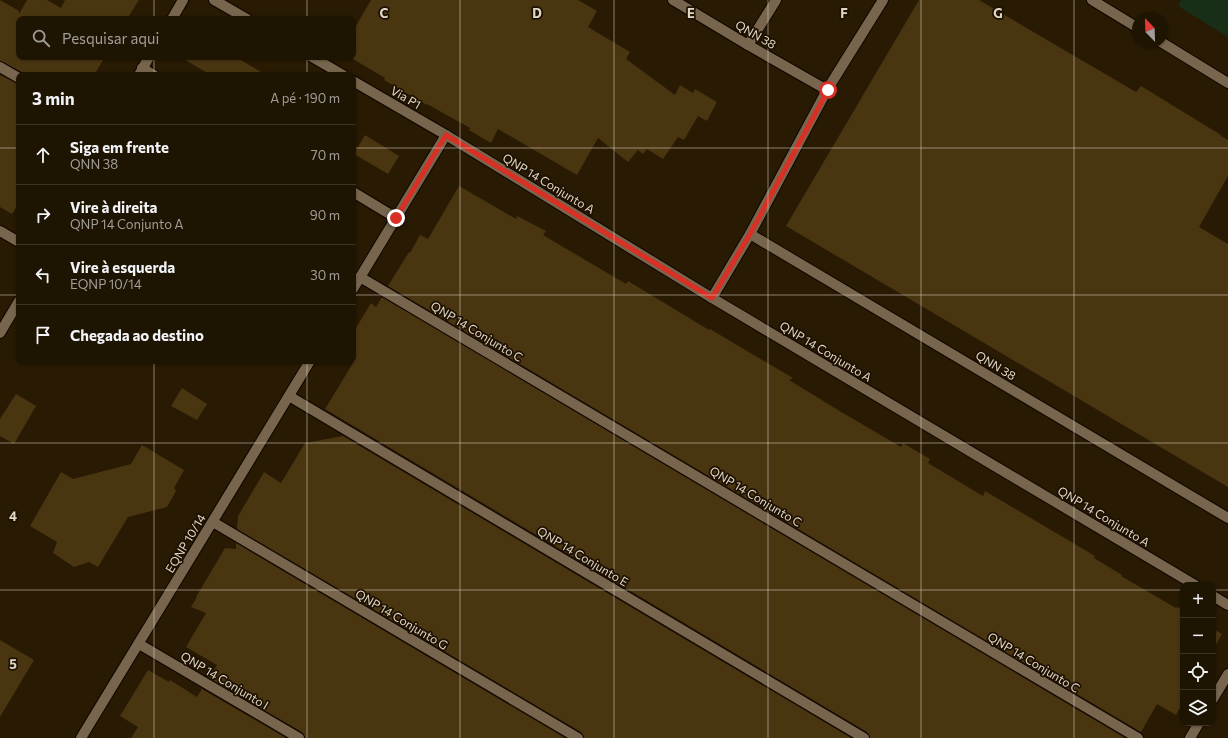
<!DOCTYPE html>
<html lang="pt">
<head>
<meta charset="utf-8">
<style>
	body { margin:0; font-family:Commissioner,sans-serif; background:#261d0c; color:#f1f3f6 }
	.controls { position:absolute; right:12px; bottom:12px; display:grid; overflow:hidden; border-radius:8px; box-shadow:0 1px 3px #0004 }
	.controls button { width:36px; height:36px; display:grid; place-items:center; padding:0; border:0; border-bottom:1px solid #3c3324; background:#1e1402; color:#f1f3f6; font:20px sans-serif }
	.compass { position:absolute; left:1132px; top:12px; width:36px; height:36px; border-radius:50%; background:#1e1402; box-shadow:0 1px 3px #0004; rotate:337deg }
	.stop { position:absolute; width:12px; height:12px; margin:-9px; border:3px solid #d93025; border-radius:50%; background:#fff }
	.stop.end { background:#d93025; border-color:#fff; box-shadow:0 1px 4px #0008 }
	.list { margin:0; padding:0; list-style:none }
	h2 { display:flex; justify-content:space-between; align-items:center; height:52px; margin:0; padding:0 16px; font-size:17px }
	h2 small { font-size:13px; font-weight:400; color:#a19e99 }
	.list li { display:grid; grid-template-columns:26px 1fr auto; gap:12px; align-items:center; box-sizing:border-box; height:60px; padding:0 16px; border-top:1px solid #3c3324 }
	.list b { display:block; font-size:15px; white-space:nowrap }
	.list p { margin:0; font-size:13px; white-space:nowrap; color:#a19e99 }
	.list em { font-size:13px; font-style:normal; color:#a19e99 }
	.icon { flex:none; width:22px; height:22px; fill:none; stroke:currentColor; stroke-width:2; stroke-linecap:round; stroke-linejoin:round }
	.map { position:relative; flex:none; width:1228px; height:738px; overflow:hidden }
	.search { position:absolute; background:#1e1402; box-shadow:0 1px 3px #0004; left:16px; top:16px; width:340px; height:44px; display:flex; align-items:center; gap:10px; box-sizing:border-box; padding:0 14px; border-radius:8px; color:#a19e99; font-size:15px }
	.panel { position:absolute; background:#1e1402; box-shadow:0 1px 3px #0004; left:16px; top:72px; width:340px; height:292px; border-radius:8px }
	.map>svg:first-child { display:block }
	.green { fill:#192e16 }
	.building { fill:#4a3511 }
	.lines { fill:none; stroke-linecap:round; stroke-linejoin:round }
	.minor-casing { stroke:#100500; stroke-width:12 }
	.minor { stroke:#77664d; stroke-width:10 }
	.route { stroke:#d93025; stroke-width:5 }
	.grid { fill:none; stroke:#e0d6c8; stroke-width:1; stroke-opacity:0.55 }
	.labels { text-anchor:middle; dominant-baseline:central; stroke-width:3.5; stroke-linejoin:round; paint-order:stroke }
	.street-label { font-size:12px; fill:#e0d6c8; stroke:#1e1100 }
	.grid-label { font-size:13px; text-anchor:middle; font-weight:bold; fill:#e0d6c8; stroke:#1e1100; stroke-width:3.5; stroke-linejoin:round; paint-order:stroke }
</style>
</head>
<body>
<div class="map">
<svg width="1228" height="738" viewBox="0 0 1228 738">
	<rect width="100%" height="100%" fill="#281a03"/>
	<polygon class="green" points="1181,0 1228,0 1228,37 1178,6"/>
	<g class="building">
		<polygon points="0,0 19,11 19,14 27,0 47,0 61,8 65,0 139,0 127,19 19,19 19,57 105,57 94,75 25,75 22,72 0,61"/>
		<polygon points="371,0 578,0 597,11 588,27 630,52 626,59 675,95 680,85 693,93 695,89 717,102 707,121 698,116 684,140 678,137 663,159 647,149 643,154 638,150 628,162 598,138 577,175 498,129 491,143 469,130 470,128 427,104 427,105 384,80 385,78 353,59 353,31"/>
		<polygon points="919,0 979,0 1136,92 1141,86 1221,135 1221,136 1228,140 1228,176 1199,227 1228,244 1228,487 786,226"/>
		<polygon points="180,57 236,57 266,75 211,75"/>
		<polygon points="0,75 19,84 19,203 12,214 0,207"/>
		<polygon points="365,135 399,156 388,174 354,154"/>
		<polygon points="459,186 516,219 517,216 546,231 543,235 626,284 628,281 709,330 710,329 793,378 789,380 843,413 901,447 903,443 930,459 928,463 983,496 985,491 1095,556 1094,558 1122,575 1121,576 1176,608 1177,607 1183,610 1183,702 1176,715 1157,704 1141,732 388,286 409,252 410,253 420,235 428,239"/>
		<polygon points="382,297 1125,738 870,738 867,732 325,409 353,363 353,333 371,303 376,307"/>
		<polygon points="182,388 207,404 197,420 171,406"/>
		<polygon points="16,394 36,406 14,444 0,436 0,419"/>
		<polygon points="343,436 851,738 584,738 581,732 237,529 238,516 264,472 281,483 305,443"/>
		<polygon points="142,445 184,470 174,488 176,491 167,507 128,517 98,567 89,562 74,567 53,553 57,542 30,526 61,472 73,479 131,464"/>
		<polygon points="236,543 565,738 305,738 302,732 209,678 217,665 186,647 206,613 191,607 197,597 196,597 225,548 236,549"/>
		<polygon points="1213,629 1222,634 1213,650"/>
		<polygon points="0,640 34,660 0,717"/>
		<polygon points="148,670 169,682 170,680 197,697 202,689 286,738 131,738 138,727 120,716"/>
	</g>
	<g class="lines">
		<defs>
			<g id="minor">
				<polyline points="214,0 247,19"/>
				<polyline points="673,0 748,45 827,90"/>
				<polyline points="1092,0 1138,28"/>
				<polyline points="172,19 183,0"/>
				<polyline points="1161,42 1228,83"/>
				<polyline points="748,45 776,0"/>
				<polyline points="312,57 343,75"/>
				<polyline points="0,67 19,78"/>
				<polyline points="142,68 154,75"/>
				<polyline points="139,75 149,57"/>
				<polyline points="353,81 446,135 712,298 1195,585"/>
				<polyline points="353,192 396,218"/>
				<polyline points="0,231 19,242"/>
				<polyline points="750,234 1228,518"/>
				<polyline points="360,277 1138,738"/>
				<polyline points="353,289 446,135"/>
				<polyline points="712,298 750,234 827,90 883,0"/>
				<polyline points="0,333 19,301"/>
				<polyline points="289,396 864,738"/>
				<polyline points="213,522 578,738"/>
				<polyline points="1213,596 1228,605"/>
				<polyline points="139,644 299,738"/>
				<polyline points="1213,699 1228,674"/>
				<polyline points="81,738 310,361"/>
				<polyline points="1190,738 1199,723"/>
			</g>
		</defs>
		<use href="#minor" class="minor-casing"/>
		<use href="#minor" class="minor"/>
	</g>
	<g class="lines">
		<polyline class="route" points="396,218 446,135 712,298 750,234 828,90"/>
	</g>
	<path class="grid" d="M154,0V19M307,0V19M460,0V738M614,0V738M768,0V738M921,0V738M1074,0V738M154,57V75M307,57V75M0,148H19M353,148H1228M0,295H19M353,295H1228M154,361V738M307,361V738M0,443H1228M0,590H1183M1213,590H1228"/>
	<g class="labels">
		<g class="street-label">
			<text transform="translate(756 34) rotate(30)">QNN 38</text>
			<text transform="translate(406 97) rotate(30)">Via P1</text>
			<text transform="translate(549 183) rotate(31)">QNP 14 Conjunto A</text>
			<text transform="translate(477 331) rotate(31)">QNP 14 Conjunto C</text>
			<text transform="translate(826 351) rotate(31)">QNP 14 Conjunto A</text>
			<text transform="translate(996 365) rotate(31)">QNN 38</text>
			<text transform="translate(756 496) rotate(31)">QNP 14 Conjunto C</text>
			<text transform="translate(1104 516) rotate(31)">QNP 14 Conjunto A</text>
			<text transform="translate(185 543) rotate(-59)">EQNP 10/14</text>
			<text transform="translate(583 556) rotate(31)">QNP 14 Conjunto E</text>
			<text transform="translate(402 619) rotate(31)">QNP 14 Conjunto G</text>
			<text transform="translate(1034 662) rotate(31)">QNP 14 Conjunto C</text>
			<text transform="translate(225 680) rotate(31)">QNP 14 Conjunto I</text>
		</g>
	</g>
	<g class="grid-label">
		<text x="384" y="18">C</text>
		<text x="537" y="18">D</text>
		<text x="691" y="18">E</text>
		<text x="844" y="18">F</text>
		<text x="998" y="18">G</text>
		<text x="13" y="521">4</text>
		<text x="13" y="669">5</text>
	</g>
</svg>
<div class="controls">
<button>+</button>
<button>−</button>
<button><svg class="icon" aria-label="locate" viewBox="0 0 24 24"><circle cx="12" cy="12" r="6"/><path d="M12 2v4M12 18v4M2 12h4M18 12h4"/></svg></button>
<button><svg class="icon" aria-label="layers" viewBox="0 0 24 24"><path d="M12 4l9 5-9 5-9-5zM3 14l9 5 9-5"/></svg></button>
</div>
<svg class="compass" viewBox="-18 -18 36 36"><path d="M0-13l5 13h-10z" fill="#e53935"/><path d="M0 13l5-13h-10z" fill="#a19e99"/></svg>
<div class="stop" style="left:828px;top:90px"></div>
<div class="stop end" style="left:396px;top:218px"></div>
<div class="search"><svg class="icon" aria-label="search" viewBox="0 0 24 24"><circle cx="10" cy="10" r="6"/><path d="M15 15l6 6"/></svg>Pesquisar aqui</div>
<section class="panel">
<h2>3 min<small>A pé · 190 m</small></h2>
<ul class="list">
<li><svg class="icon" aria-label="ahead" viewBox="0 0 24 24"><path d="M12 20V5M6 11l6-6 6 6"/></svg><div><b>Siga em frente</b><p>QNN 38</p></div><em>70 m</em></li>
<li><svg class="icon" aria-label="right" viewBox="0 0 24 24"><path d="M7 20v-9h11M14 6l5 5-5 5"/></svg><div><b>Vire à direita</b><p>QNP 14 Conjunto A</p></div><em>90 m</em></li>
<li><svg class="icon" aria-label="left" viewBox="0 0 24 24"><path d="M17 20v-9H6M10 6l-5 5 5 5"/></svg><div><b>Vire à esquerda</b><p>EQNP 10/14</p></div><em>30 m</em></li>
<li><svg class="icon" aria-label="arrive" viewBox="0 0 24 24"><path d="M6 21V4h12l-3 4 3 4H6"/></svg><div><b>Chegada ao destino</b></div></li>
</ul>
</section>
</div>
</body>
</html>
